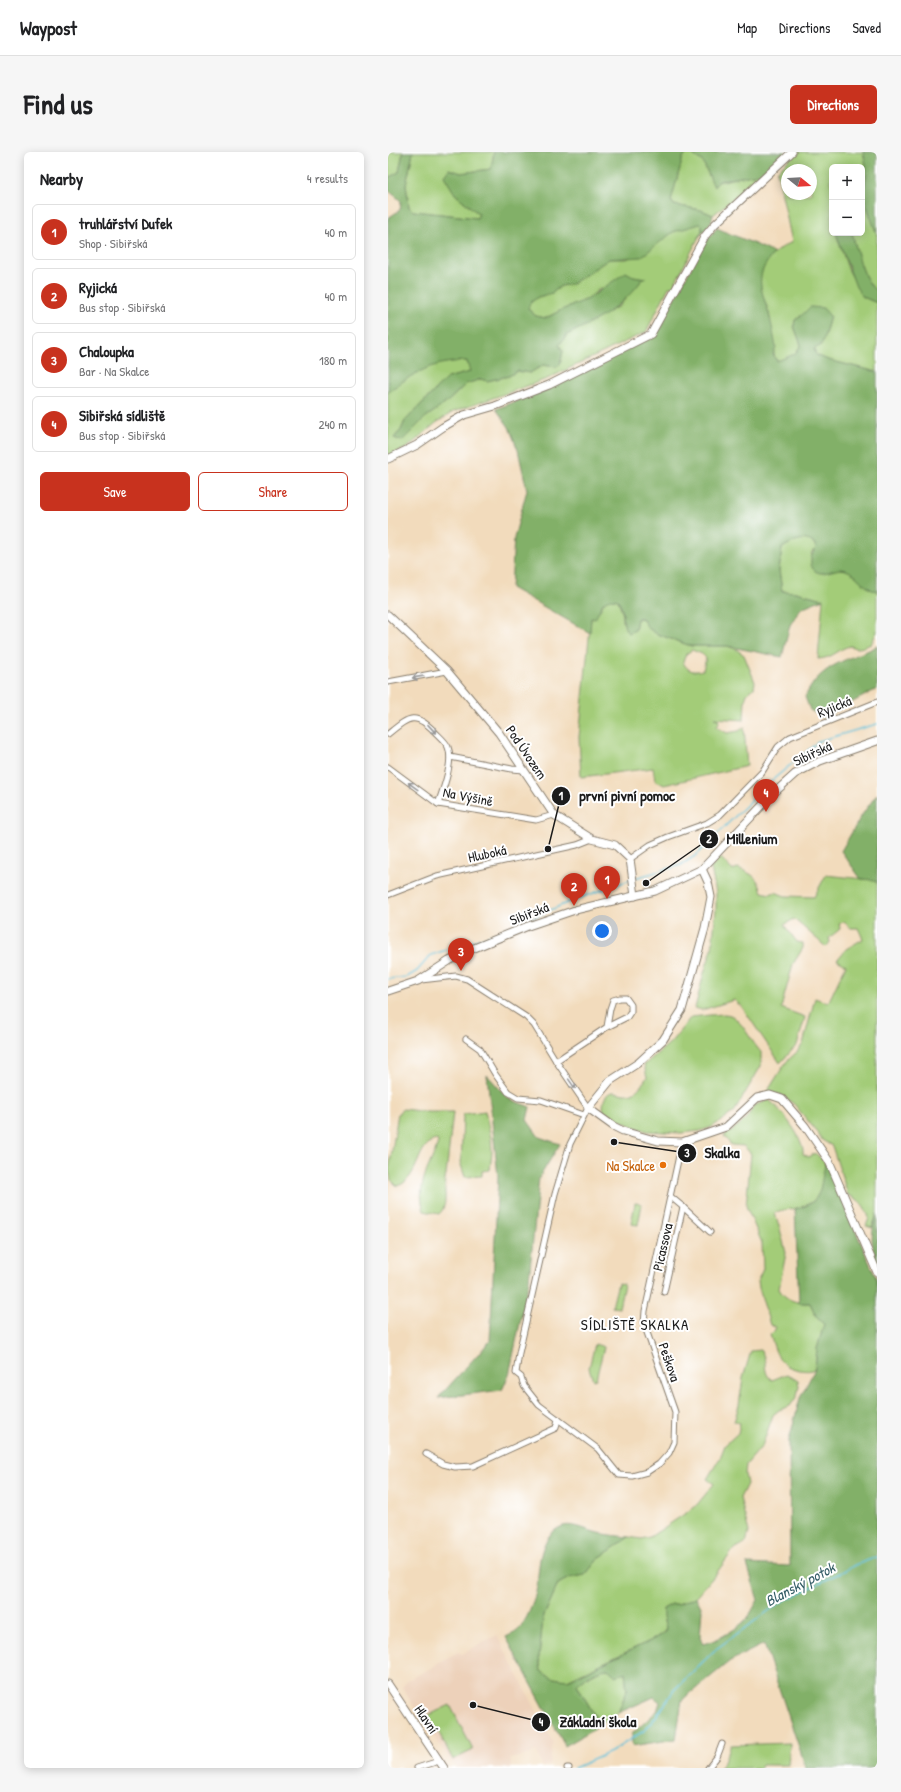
<!DOCTYPE html>
<html lang="en">
<head>
<meta charset="utf-8">
<style>
	body { margin:0; font-family:"Patrick Hand",sans-serif; background:#f6f6f6; color:#202124 }
	.controls { position:absolute; right:12px; top:12px; display:grid; overflow:hidden; border-radius:6px; box-shadow:0 2px 10px #0003 }
	.controls button { width:36px; height:36px; display:grid; place-items:center; padding:0; border:0; border-bottom:1px solid #e0e0e0; background:#fff; color:#202124; font:20px sans-serif }
	.compass { position:absolute; left:393px; top:12px; width:36px; height:36px; border-radius:50%; background:#fff; box-shadow:0 2px 10px #0003; rotate:108deg }
	.you { position:absolute; left:214px; top:779px; width:14px; height:14px; margin:-10px; border:3px solid #fff; border-radius:50%; background:#1a73e8; box-shadow:0 0 0 6px #1a73e833 }
	.badge { display:grid; place-items:center; width:26px; height:26px; border-radius:50%; background:#c8321e; color:#fff; font-size:13px; font-weight:700 }
	.pin { position:absolute; translate:-50% -33px; filter:drop-shadow(0 1px 2px #0008) }
	.pin::after { content:''; position:absolute; top:21px; width:14px; height:12px; background:inherit; clip-path:polygon(0 0,100% 0,50% 100%) }
	.list { margin:0; padding:0; list-style:none }
	h2 { display:flex; justify-content:space-between; align-items:center; height:52px; margin:0; padding:0 16px; font-size:17px }
	h2 small { font-size:13px; font-weight:400; color:#757577 }
	.list li { display:grid; grid-template-columns:26px 1fr auto; gap:12px; align-items:center; box-sizing:border-box; height:56px; margin:0 8px 8px; padding:0 8px; border:1px solid #e0e0e0; border-radius:6px }
	.list b { display:block; font-size:15px; white-space:nowrap }
	.list p { margin:0; font-size:13px; white-space:nowrap; color:#757577 }
	.list em { font-size:13px; font-style:normal; color:#757577 }
	.actions { display:flex; gap:8px; padding:12px 16px }
	.actions a { flex:1; padding:9px 0; border:1px solid #c8321e; border-radius:6px; text-align:center; font-size:14px; color:#c8321e }
	.actions .main { background:#c8321e; color:#fff }
	.map { position:relative; flex:none; width:489px; height:1616px; overflow:hidden; border-radius:6px }
	header { display:flex; align-items:center; gap:24px; box-sizing:border-box; height:56px; padding:0 20px; background:#fff; border-bottom:1px solid #e0e0e0 }
	header strong { font-size:19px }
	nav { display:flex; gap:22px; margin-inline-start:auto; font-size:14px }
	.intro { display:flex; align-items:center; justify-content:space-between; box-sizing:border-box; height:96px; padding:0 24px }
	h1 { margin:0; font-size:28px }
	.button { padding:10px 18px; border-radius:6px; background:#c8321e; color:#fff; font-size:14px; font-weight:700 }
	main { display:flex; gap:24px; padding:0 24px }
	aside { flex:1; background:#fff; border-radius:6px; box-shadow:0 2px 10px #0003 }
	.map>svg:first-child { display:block }
	.built { fill:#edd1ba }
	.green { fill:#a3cc78; stroke:#60744a; fill-rule:evenodd }
	.forest { fill:#82b068; stroke:#4f6642 }
	.lines { fill:none; stroke-linecap:round; stroke-linejoin:round }
	.stream { stroke:#59bed7; stroke-width:1.5 }
	.street-casing { stroke:#877c6c; stroke-width:7 }
	.secondary-casing { stroke:#877c6c; stroke-width:9 }
	.street { stroke:#fff; stroke-width:5 }
	.secondary { stroke:#fff; stroke-width:7 }
	.oneway { stroke:#999 }
	.food-dot { fill:#e8710a; stroke:#fff; stroke-width:1.5 }
	.labels { text-anchor:middle; dominant-baseline:central; stroke-width:4; stroke-linejoin:round; paint-order:stroke }
	.street-label { font-size:14px; fill:#1c1c1c; stroke:#fff }
	.food-label { font-size:14px; fill:#c56008; stroke:#fff; text-anchor:end }
	.neighbourhood-label { font-size:15px; letter-spacing:1px; fill:#1c1c1c; stroke:#fff }
	.water-label { font-size:15px; font-style:italic; fill:#345d67; stroke:#fff }
	.leader { fill:none; stroke:#1c1c1c; stroke-width:1.5 }
	.callout-dot { fill:#1c1c1c; stroke:#fff; stroke-width:1.5 }
	.mark-label { font-size:12px; text-anchor:middle; font-weight:bold; fill:#fff }
	.callout-label { font-size:15px; text-anchor:middle; font-weight:bold; fill:#1c1c1c; stroke:#fff; stroke-width:4; stroke-linejoin:round; paint-order:stroke }
</style>
</head>
<body>
<header>
<strong>Waypost</strong>
<nav><a>Map</a><a>Directions</a><a>Saved</a></nav>
</header>
<div class="intro"><h1>Find us</h1><a class="button">Directions</a></div>
<main>
<aside>
<h2>Nearby<small>4 results</small></h2>
<ul class="list">
<li><span class="badge">1</span><div><b>truhlářství Dufek</b><p>Shop · Sibiřská</p></div><em>40 m</em></li>
<li><span class="badge">2</span><div><b>Ryjická</b><p>Bus stop · Sibiřská</p></div><em>40 m</em></li>
<li><span class="badge">3</span><div><b>Chaloupka</b><p>Bar · Na Skalce</p></div><em>180 m</em></li>
<li><span class="badge">4</span><div><b>Sibiřská sídliště</b><p>Bus stop · Sibiřská</p></div><em>240 m</em></li>
</ul>
<div class="actions"><a class="main">Save</a><a>Share</a></div>
</aside>
<div class="map">
<svg width="489" height="1616" viewBox="0 0 489 1616">
	<rect width="100%" height="100%" fill="#fff"/>
	<filter id="ink" filterUnits="userSpaceOnUse"><feTurbulence type="fractalNoise" baseFrequency=".025" numOctaves="2"/><feDisplacementMap in="SourceGraphic" scale="8" xChannelSelector="R" yChannelSelector="G"/><feConvolveMatrix kernelMatrix="1 2 1 2 8 2 1 2 1" color-interpolation-filters="sRGB"/></filter>
	<filter id="wash" filterUnits="userSpaceOnUse"><feTurbulence type="fractalNoise" baseFrequency=".012" numOctaves="4" result="noise"/><feDisplacementMap in="SourceGraphic" scale="16" xChannelSelector="R" yChannelSelector="G"/><feGaussianBlur stdDeviation="0.9" result="paint"/><feColorMatrix in="noise" values="0 0 0 0 0 0 0 0 0 0 0 0 0 0 0 0 0 1.4 0 .05"/><feComposite in="paint" operator="in"/></filter>
	<g filter="url(#wash)">
		<rect width="100%" height="100%" fill="#f2dbbc"/>
		<polygon class="built" points="109,1483 165,1590 162,1612 155,1615 149,1600 122,1607 124,1616 68,1616 36,1571 14,1535 20,1528 47,1514 49,1511 70,1500 74,1502"/>
		<g class="green">
			<polygon points="0,0 15,0 11,20 0,26"/>
			<polygon points="25,0 106,0 103,17 73,21 61,17 67,42 91,62 89,66 25,59 21,55 18,33"/>
			<polygon points="301,0 315,10 321,24 330,30 371,21 373,24 325,63 313,58 286,53 283,48 295,5"/>
			<path d="M409,0H475L479,15L476,37L474,38V15H444V26L442,29L444,35V81H448L460,117L475,145L489,151V220L440,208L428,203L426,197L435,189L441,168L422,155L414,163L407,168L406,174L413,193L407,202L389,210C382,197 385,182 382,167C381,156 374,146 372,134C369,112 386,99 404,90L389,19ZM399,18H423V42H399Z"/>
			<path d="M474,40L489,83V139C476,133 468,95 464,81H474Z"/>
			<path d="M312,71L314,74V79L285,135H281L258,180L159,227L65,260L48,271L19,296L0,304V240C15,228 32,216 51,211C60,209 70,209 79,209L82,220L59,226L17,269L13,278L6,286L14,289L38,265L58,251L78,232L93,227L99,229L121,224L129,219L142,221L155,213L168,215L172,213L175,199L171,193L179,183L231,154L254,128L257,126L245,124L210,138L200,147L157,166L148,164L140,157L142,151L150,145L164,141L173,134L184,132L221,107H239L285,80Z"/>
			<path d="M410,387H419L426,391L428,396L423,401L433,421C440,420 449,416 455,417C470,418 475,438 489,439V480L483,492C476,495 470,498 463,494C450,496 447,506 430,507L435,447L408,440L394,439L391,418L394,396Z"/>
			<path d="M222,446L230,448L235,463V471L247,478L249,467L254,466L260,476L269,482L303,494H339L348,497L356,503L367,530L366,536L359,542L357,548L356,568L326,566L332,568L329,575L339,581L351,579L356,575L359,614L276,633L267,628L265,616L193,625L191,585L203,466L212,458L217,448ZM304,498L314,502L318,506L315,518C305,520 300,520 295,510L298,502Z"/>
			<path d="M332,705L344,718L350,716C365,723 369,724 374,740L382,742L387,740L397,744L426,745L438,723L485,728L489,731V1062L484,1076L478,1074L481,1066C477,1054 472,1047 460,1043L444,994L434,988L429,980L406,952L393,943L379,940L393,918L399,909L409,900L415,892L427,846L440,851L458,813L449,808L458,797L475,787L470,776H463L456,770L451,771L452,777L441,786L442,790L438,795L406,767L396,773L409,790L415,791V796L405,812L393,856L417,865L409,893L392,911L354,855L346,848L314,858L307,856L316,821L324,797L328,757V741L323,716Z"/>
			<path d="M322,863C328,863 336,861 342,863C353,867 364,891 373,900V914L346,960L324,975L312,979L293,981L259,979L244,974L216,961C214,954 215,941 225,940C231,940 237,944 244,941C250,939 255,931 259,925L256,913L283,890L303,865Z"/>
			<path d="M381,948C393,958 417,987 415,1002L421,1005L427,1001L436,1009L437,1014C433,1039 433,1052 404,1057C398,1058 391,1058 386,1061L391,1073L398,1101L391,1137C398,1149 409,1151 422,1151L429,1166L436,1172L429,1197L427,1217C422,1219 418,1219 412,1218C389,1214 389,1202 382,1183L387,1178V1175L382,1173L371,1136L370,1128L375,1117L374,1091L358,1054L363,1002L356,994L343,993L336,984C348,975 360,969 365,954Z"/>
			<path d="M15,957L40,960H65L58,1023C54,1034 62,1053 51,1062L36,1059C27,1031 43,1015 50,990L49,988C28,990 32,1028 9,1034L3,1028L1,1018L10,961Z"/>
			<polygon points="97,959 103,986 104,1000 102,1018 94,1019 94,1024 77,1025 73,1013 75,965 76,962"/>
			<polygon points="247,1051 254,1052 250,1073 243,1072"/>
			<polygon points="230,1131 236,1132 231,1156 224,1155"/>
			<polygon points="207,1192 216,1195 208,1227 205,1228 201,1216"/>
			<path d="M372,1198C381,1207 373,1221 384,1228L399,1222L410,1229L411,1234L409,1244L402,1254L391,1258L385,1263L374,1294L358,1313L357,1322L359,1332L352,1346L361,1380L358,1391L346,1397L327,1423L308,1445L290,1452H284L275,1457L276,1470L278,1475L277,1479L266,1487L179,1528L166,1526L159,1524L153,1519L151,1505L155,1466L170,1432L181,1426L197,1423L211,1406L241,1385L253,1387L262,1385L307,1355L326,1332L319,1327L332,1306L337,1293L350,1281L352,1271L346,1270L351,1253L355,1226L363,1199Z"/>
			<path d="M214,1517C222,1517 229,1520 237,1520L239,1538L230,1561L217,1570L211,1571L189,1533L194,1528Z"/>
			<polygon points="62,1553 85,1598 65,1608 49,1577 46,1578 39,1564"/>
			<polygon points="402,1591 400,1613 373,1613 373,1616 331,1616 336,1610 343,1593"/>
		</g>
		<g class="forest">
			<path d="M15,0H25L18,33L21,55L25,59L89,66L91,62L67,42L56,24L61,17L73,21L103,17L106,0H398L377,21L335,28L330,30L326,35L315,10L301,0L295,5L283,49L286,53L313,58L325,63L323,71L310,86L314,79V74L312,72L285,80L253,105L221,107L184,132L173,134L164,141L150,145L142,151L140,157L148,164L157,166L162,164L173,158L200,147L238,120L245,124L258,126L254,128C232,157 211,167 179,183L171,193L175,199L172,213L168,215L155,213L142,221L129,219L121,224L99,229L93,227L78,232L58,251L38,265L14,289L6,286L13,278L17,269L59,226L82,220L79,209C44,210 27,220 0,240V66L12,58L13,49L0,38V26L11,20Z"/>
			<path d="M475,0H489V83L474,40C480,27 479,14 475,0Z"/>
			<path d="M329,76C348,85 367,91 386,101C365,125 373,136 381,162C384,173 386,185 388,196L385,202L389,209L407,202L413,193L406,174L407,168L414,163L422,155L435,156L442,164L435,189L432,194L426,197L428,203L440,208L489,220V439C476,438 470,422 458,418C450,415 442,421 433,421C420,420 421,404 428,396L426,391C414,384 406,389 394,396L391,418L394,439L408,440L435,447L413,456L402,473L394,505L339,494H303L269,482L260,476L254,466H250L249,467L247,478L241,481C235,477 236,470 235,463C235,458 232,453 230,448C214,444 214,455 207,467L203,466L202,481L123,436L126,386L139,338L130,298L121,275L108,257L163,236L265,184L320,86Z"/>
			<path d="M448,81H464C468,95 476,133 489,139V151L475,145L468,135Z"/>
			<path d="M489,494V537L435,566L422,558L417,545C428,522 442,514 466,504C474,501 482,498 489,494Z"/>
			<polygon points="489,642 489,731 485,728 473,727 453,699 474,663"/>
			<polygon points="99,923 121,947 142,955 139,968 151,985 172,992 151,1026 141,1128 121,1223 114,1238 50,1246 102,1189 110,1024"/>
			<path d="M438,1011L489,1128V1616H417L415,1607L376,1492L342,1509L294,1548L288,1587L244,1594V1582L269,1559L272,1550L266,1545L230,1561L239,1538L237,1520L228,1524L220,1517C209,1518 196,1525 189,1533L211,1571L203,1579L177,1594L118,1485C121,1483 126,1482 129,1479C138,1471 147,1448 149,1435C151,1415 151,1382 175,1374C187,1371 199,1379 211,1381C220,1383 231,1384 241,1385L211,1406L197,1423L181,1426L170,1432L155,1466L151,1505L153,1519C161,1526 169,1527 180,1528L266,1487L277,1480L278,1475L275,1465V1457L284,1452H290L308,1445L314,1457L312,1485L316,1492C330,1488 352,1476 361,1464C364,1459 367,1453 370,1448L359,1412L402,1414L401,1288L412,1246L427,1217L429,1197L436,1172L429,1166L422,1151H411L407,1057C438,1051 430,1033 438,1011Z"/>
			<path d="M489,1062V1112C482,1095 483,1079 489,1062Z"/>
		</g>
		<g class="lines">
			<g class="stream">
				<polyline points="247,726 293,713 307,704 382,630 431,589 489,572"/>
				<polyline points="0,827 19,825 29,819 43,803 107,782 181,750 242,728"/>
				<polyline points="328,1497 393,1450 470,1412 489,1405"/>
				<polyline points="186,1616 223,1600 257,1578 273,1558 286,1538 327,1498"/>
			</g>
		</g>
	</g>
	<g filter="url(#ink)">
		<g class="lines">
			<defs>
				<g id="street">
					<polyline points="0,530 59,519"/>
					<path d="M0,582C21,565 27,559 48,581C52,585 58,590 60,595C66,609 55,638 50,652"/>
					<polyline points="62,605 124,617 136,618"/>
					<polyline points="0,615 50,652 148,668 166,663"/>
					<polyline points="242,707 262,693 280,685 319,671 332,663 374,620 390,595 402,585 489,550"/>
					<polyline points="0,743 49,724 189,693 204,687"/>
					<polyline points="33,828 68,824 79,827 138,865 146,873 168,909 200,956 182,992 167,1042 131,1201 128,1221 133,1225 136,1234 151,1253 210,1297 231,1323 244,1324 259,1320 271,1312 281,1301 286,1290 287,1260 256,1172 257,1159 294,990"/>
					<polyline points="78,887 92,897 107,922 120,940 130,946 153,948 196,963"/>
					<polyline points="168,909 219,875 239,865 243,859 243,853 238,846 232,846 225,848 222,857 219,875"/>
					<polyline points="295,1055 322,1080"/>
					<polyline points="276,1140 295,1055 283,1045"/>
					<polyline points="38,1302 55,1312 67,1315 85,1314 168,1276 170,1267"/>
					<polyline points="29,1616 51,1609"/>
					<polyline points="179,1616 181,1616"/>
					<polyline points="320,1616 329,1605 334,1592"/>
				</g>
				<g id="secondary">
					<polyline points="0,307 29,293 55,275 76,263 107,254 161,233 263,182 317,84 326,73 404,0"/>
					<polyline points="0,463 59,519 111,581 166,663 204,687 227,693 242,707 247,744"/>
					<polyline points="314,717 320,730 323,745 317,776 294,858 275,888 250,911 222,929 200,956 225,974 235,979 270,989 294,990 338,975 369,946 382,943 394,947 417,974 441,1009 489,1120"/>
					<polyline points="0,839 30,829 61,809 84,797 140,774 187,758 267,739 314,717 386,641 407,622 432,609 489,589"/>
					<polyline points="0,1532 56,1616"/>
				</g>
			</defs>
			<use href="#street" class="street-casing"/>
			<use href="#secondary" class="secondary-casing"/>
			<use href="#street" class="street"/>
			<use href="#secondary" class="secondary"/>
		</g>
		<defs><path id="oneway-shaft" d="M-6 0H5M1.5-3L5.5 0L1.5 3" fill="none" stroke-width="1.6" stroke-linecap="round" stroke-linejoin="round"/></defs>
		<g class="oneway">
			<use href="#oneway-shaft" transform="translate(30 525) rotate(170)"/>
			<use href="#oneway-shaft" transform="translate(44 577) rotate(47)"/>
			<use href="#oneway-shaft" transform="translate(25 634) rotate(-144)"/>
			<use href="#oneway-shaft" transform="translate(184 932) rotate(55)"/>
		</g>
	</g>
	<circle class="food-dot" cx="275" cy="1013" r="4"/>
	<g class="labels">
		<g class="street-label">
			<text transform="translate(446 554) rotate(-22)">Ryjická</text>
			<text transform="translate(139 600) rotate(56)">Pod Úvozem</text>
			<text transform="translate(424 601) rotate(-25)">Sibiřská</text>
			<text transform="translate(80 644) rotate(11)">Na Výšině</text>
			<text transform="translate(99 701) rotate(-12)">Hluboká</text>
			<text transform="translate(141 761) rotate(-21)">Sibiřská</text>
			<text transform="translate(274 1095) rotate(-77)">Picassova</text>
			<text transform="translate(282 1210) rotate(71)">Peškova</text>
			<text transform="translate(39 1567) rotate(56)">Hlavní</text>
		</g>
		<g class="food-label">
			<text x="267" y="1013">Na Skalce</text>
		</g>
		<g class="neighbourhood-label">
			<text x="247" y="1172">SÍDLIŠTĚ SKALKA</text>
		</g>
		<g class="water-label">
			<text transform="translate(412 1432) rotate(-28)">Blanský potok</text>
		</g>
	</g>
	<path class="leader" d="M160 697L173 644M258 731L321 687M226 990L299 1001M85 1553L153 1570"/>
	<g class="callout-dot">
		<circle cx="160" cy="697" r="4"/>
		<circle cx="258" cy="731" r="4"/>
		<circle cx="226" cy="990" r="4"/>
		<circle cx="85" cy="1553" r="4"/>
		<circle cx="173" cy="644" r="10"/>
		<circle cx="321" cy="687" r="10"/>
		<circle cx="299" cy="1001" r="10"/>
		<circle cx="153" cy="1570" r="10"/>
	</g>
	<g class="mark-label">
		<text x="173" y="648">1</text>
		<text x="321" y="691">2</text>
		<text x="299" y="1005">3</text>
		<text x="153" y="1574">4</text>
	</g>
	<g class="callout-label">
		<text x="239" y="649">první pivní pomoc</text>
		<text x="364" y="692">Millenium</text>
		<text x="334" y="1006">Skalka</text>
		<text x="210" y="1575">Základní škola</text>
	</g>
</svg>
<div class="controls">
<button>+</button>
<button>−</button>
</div>
<svg class="compass" viewBox="-18 -18 36 36"><path d="M0-13l5 13h-10z" fill="#e53935"/><path d="M0 13l5-13h-10z" fill="#757577"/></svg>
<div class="you"></div>
<div class="pin badge" style="left:219px;top:747px">1</div>
<div class="pin badge" style="left:186px;top:754px">2</div>
<div class="pin badge" style="left:73px;top:819px">3</div>
<div class="pin badge" style="left:378px;top:660px">4</div>
</div>
</main>
</body>
</html>
